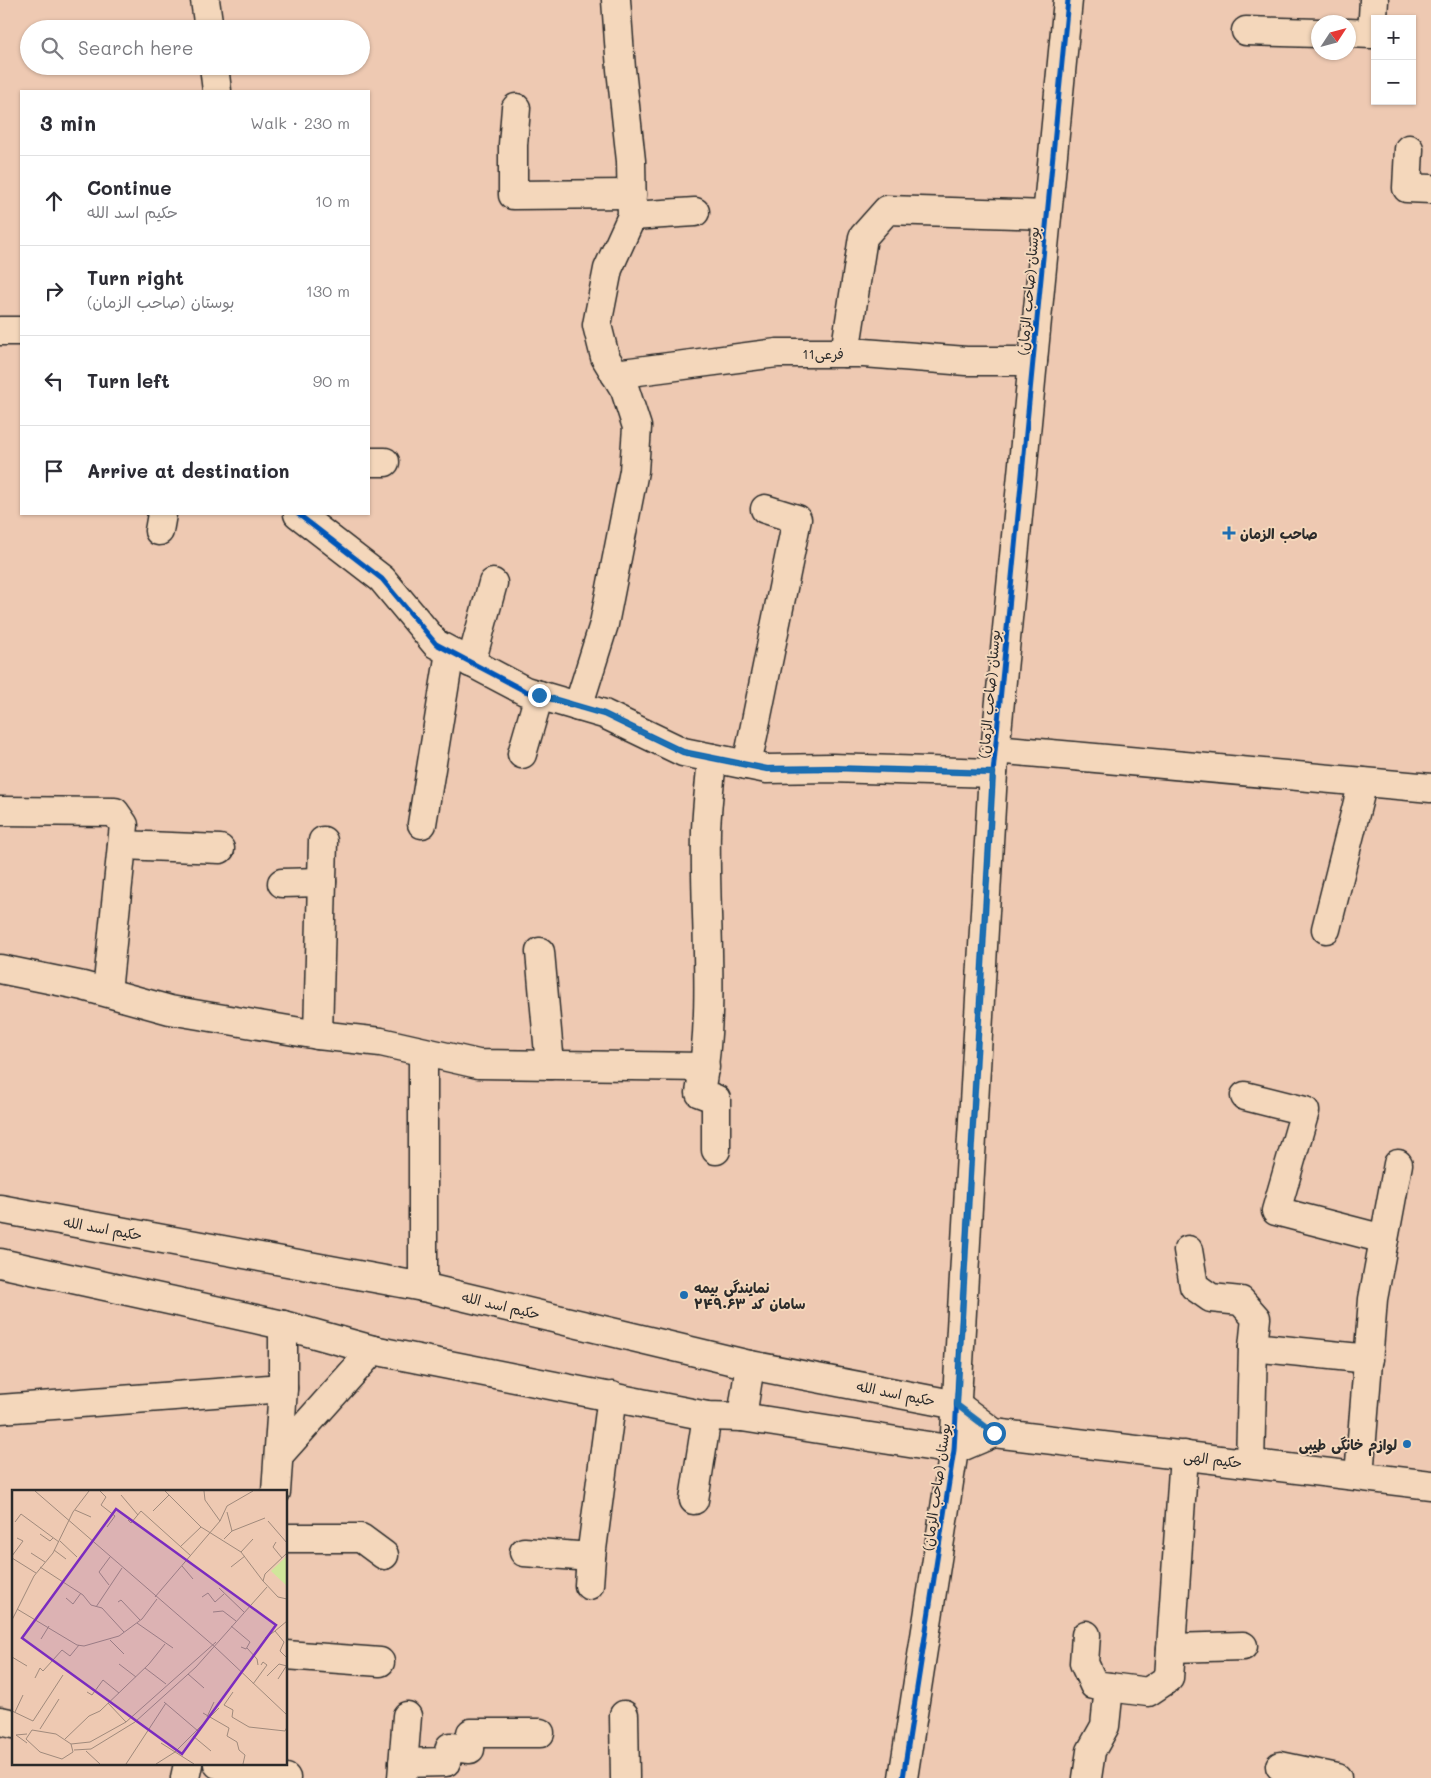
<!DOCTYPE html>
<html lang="en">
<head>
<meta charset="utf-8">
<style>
	body { margin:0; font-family:Mali,"Playpen Sans Arabic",sans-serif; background:#f7f7f7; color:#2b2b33 }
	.controls { position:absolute; right:15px; top:15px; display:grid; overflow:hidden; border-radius:0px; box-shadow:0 1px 4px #0004 }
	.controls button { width:45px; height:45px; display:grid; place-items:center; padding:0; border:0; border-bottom:1px solid #e1e1e2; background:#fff; color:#2b2b33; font:25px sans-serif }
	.compass { position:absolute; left:1311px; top:15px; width:45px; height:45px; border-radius:50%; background:#fff; box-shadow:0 1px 4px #0004; rotate:54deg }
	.stop { position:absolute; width:15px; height:15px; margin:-11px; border:4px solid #1f6fb2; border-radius:50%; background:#fff }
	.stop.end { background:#1f6fb2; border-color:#fff; box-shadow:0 1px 5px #0008 }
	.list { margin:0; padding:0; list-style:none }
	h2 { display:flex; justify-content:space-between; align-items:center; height:65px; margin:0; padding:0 20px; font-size:21px }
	h2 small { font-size:16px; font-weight:400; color:#7c7c81 }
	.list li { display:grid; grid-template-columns:32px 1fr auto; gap:15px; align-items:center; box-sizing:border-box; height:90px; padding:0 20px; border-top:1px solid #e1e1e2 }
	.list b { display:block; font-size:19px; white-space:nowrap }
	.list p { margin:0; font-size:16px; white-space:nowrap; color:#7c7c81 }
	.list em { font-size:16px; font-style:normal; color:#7c7c81 }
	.icon { flex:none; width:28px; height:28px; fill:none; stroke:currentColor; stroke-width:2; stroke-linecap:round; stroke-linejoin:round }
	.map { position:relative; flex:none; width:1431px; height:1778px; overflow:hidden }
	.search { position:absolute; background:#fff; box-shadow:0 1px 4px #0004; left:20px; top:20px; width:350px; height:55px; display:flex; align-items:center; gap:12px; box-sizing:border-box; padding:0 18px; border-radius:28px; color:#7c7c81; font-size:19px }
	.panel { position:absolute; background:#fff; box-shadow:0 1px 4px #0004; left:20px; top:90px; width:350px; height:425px; border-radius:0px }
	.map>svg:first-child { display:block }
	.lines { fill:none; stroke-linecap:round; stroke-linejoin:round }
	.minor-casing { stroke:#2b2b2b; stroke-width:31 }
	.tertiary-casing { stroke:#2b2b2b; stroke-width:31 }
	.secondary-casing { stroke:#2b2b2b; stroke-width:31 }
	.minor { stroke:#f4d7bb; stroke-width:28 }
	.tertiary { stroke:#f4d7bb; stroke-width:28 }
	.secondary { stroke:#f4d7bb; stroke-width:28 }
	.cycleway-casing { stroke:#f4d7bb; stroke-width:8 }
	.cycleway { stroke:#0057b8; stroke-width:5 }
	.route { stroke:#1f6fb2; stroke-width:6 }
	.poi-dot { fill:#1f6fb2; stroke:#f4d7bb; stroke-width:2 }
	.labels { text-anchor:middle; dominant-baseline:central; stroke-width:4; stroke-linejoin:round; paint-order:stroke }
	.street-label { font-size:14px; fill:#2b2b2b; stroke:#f4d7bb }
	.poi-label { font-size:14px; font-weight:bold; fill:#2b2b2b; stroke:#f4d7bb; text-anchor:start }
	.inset-road { fill:none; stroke:#a08a7c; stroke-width:1 }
	.view { fill:#7b2cbf; fill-opacity:0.15; stroke:#7b2cbf; stroke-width:2.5 }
	.inset-edge { fill:none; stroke:#2b2b2b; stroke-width:2.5 }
</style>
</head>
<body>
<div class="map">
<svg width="1431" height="1778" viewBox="0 0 1431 1778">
	<rect width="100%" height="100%" fill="#eec9b2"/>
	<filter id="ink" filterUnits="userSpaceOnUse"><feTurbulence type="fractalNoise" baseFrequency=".02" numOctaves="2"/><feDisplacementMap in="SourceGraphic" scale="10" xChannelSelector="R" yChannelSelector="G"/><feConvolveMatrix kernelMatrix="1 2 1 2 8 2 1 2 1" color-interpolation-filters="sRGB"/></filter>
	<g filter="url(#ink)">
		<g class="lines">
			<defs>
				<g id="minor">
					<polyline points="205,0 209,29"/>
					<polyline points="1246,31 1318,33"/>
					<polyline points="1348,33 1372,34 1374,0"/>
					<polyline points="214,66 217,91"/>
					<polyline points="516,108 513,145 513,195 632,194"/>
					<polyline points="1409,149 1407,188 1431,189"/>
					<polyline points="632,216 695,212"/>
					<polyline points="0,331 21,331"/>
					<polyline points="845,353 863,237 887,210 1047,215"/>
					<polyline points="615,374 777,353 864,353 966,361 1033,361"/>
					<polyline points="369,462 385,462"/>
					<polyline points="298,514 382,579 436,644 525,691 604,714 683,752 767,769 831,768 993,773"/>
					<polyline points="159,531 162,514"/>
					<polyline points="471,663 493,583"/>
					<polyline points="578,707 604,624 634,471 637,427 625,390 605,357 597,325 608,269 632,216 631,161 621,69 616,0"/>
					<polyline points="522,754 539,695"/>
					<path d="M712,758C710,782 707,806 706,830C704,918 716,1006 700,1093L716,1099V1150"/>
					<polyline points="747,765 797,519 765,509"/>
					<polyline points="0,811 115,812 124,825 107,992"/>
					<polyline points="422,824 450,652"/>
					<polyline points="122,845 220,849"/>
					<polyline points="282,883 322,882"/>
					<polyline points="1326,929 1363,782"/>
					<polyline points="540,952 550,1065"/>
					<polyline points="0,969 83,986 170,1010 318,1035 381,1042 478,1064 705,1067"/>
					<polyline points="318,1035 323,841"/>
					<polyline points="423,1053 423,1287"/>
					<polyline points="1245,1096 1305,1111 1276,1211 1384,1239"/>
					<polyline points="1188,1250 1194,1286 1211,1298 1241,1301 1256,1318 1253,1347 1250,1463"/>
					<polyline points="1253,1347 1369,1359"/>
					<polyline points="0,1409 283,1388"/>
					<polyline points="279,1455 373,1350"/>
					<polyline points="1359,1476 1373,1299 1398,1164"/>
					<polyline points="276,1492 283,1388 283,1325"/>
					<polyline points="694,1500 707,1416"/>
					<polyline points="286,1538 361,1538 384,1555"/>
					<polyline points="524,1552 591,1557"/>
					<polyline points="589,1585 591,1557 612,1396"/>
					<polyline points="1086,1635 1084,1663 1094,1685 1148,1692 1169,1678 1184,1455"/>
					<polyline points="1171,1648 1243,1646"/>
					<polyline points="286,1655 380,1662"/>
					<polyline points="624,1715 625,1778"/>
					<polyline points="0,1721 14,1724"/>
					<polyline points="403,1763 446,1762 450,1747 470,1749 471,1733 540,1733"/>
					<polyline points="218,1764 286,1778"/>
					<polyline points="1280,1766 1337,1778"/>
					<polyline points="185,1778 188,1764"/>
					<polyline points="402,1778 407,1716"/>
					<polyline points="1087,1778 1091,1751 1105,1726 1109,1687"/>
				</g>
				<g id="tertiary">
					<polyline points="995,749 1431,788"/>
					<polyline points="903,1778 954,1450 993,773 1068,0"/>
				</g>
				<g id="secondary">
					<polyline points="0,1209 423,1287 750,1365 957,1405 994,1433 1431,1485"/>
					<polyline points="0,1263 283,1325 373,1350 707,1416 742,1417 954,1450 994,1433"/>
					<polyline points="742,1417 750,1365"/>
				</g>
			</defs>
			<use href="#minor" class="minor-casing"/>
			<use href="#tertiary" class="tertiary-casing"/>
			<use href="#secondary" class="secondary-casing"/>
			<use href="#minor" class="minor"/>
			<use href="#tertiary" class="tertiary"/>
			<use href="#secondary" class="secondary"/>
			<defs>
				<g id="cycleway">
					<polyline points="298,514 382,579 436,644 525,691 604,714 683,752 767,769 831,768 993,773"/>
					<polyline points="903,1778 954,1450 993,773 1068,0"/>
				</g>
			</defs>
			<use href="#cycleway" class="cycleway-casing"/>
			<use href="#cycleway" class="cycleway"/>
		</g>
	</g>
	<g class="lines" filter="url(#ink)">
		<polyline class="route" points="539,695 604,714 683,752 767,769 831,768 993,773 957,1405 994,1433"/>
	</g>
	<g class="poi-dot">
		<path d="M1226.5 525.5h5v5h5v5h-5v5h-5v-5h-5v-5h5z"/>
		<circle cx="684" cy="1295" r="5"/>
		<circle cx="1407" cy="1444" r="5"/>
	</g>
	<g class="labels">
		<g class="street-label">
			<text transform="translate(1028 291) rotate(-85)">بوستان (صاحب الزمان)</text>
			<text x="823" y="353">فرعی11</text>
			<text transform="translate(989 694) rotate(-85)">بوستان (صاحب الزمان)</text>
			<text transform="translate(103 1228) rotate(10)">حکیم اسد الله</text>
			<text transform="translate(501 1305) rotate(13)">حکیم اسد الله</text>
			<text transform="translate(896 1393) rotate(11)">حکیم اسد الله</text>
			<text transform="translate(1213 1459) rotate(7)">حکیم الهی</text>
			<text transform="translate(936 1487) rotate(-82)">بوستان (صاحب الزمان)</text>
		</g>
		<g class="poi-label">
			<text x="1240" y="533">صاحب الزمان</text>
			<text x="694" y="1287">نمایندگی بیمه<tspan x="694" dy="16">سامان کد ۲۴۹۰۶۳</tspan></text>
			<text x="1397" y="1444" text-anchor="end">لوازم خانگی طیبی</text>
		</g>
	</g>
	<g transform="translate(12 1490)">
		<rect width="275" height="275" fill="#eec9b2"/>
		<path d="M275,66V96L259,81Z" fill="#d0e69b"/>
		<path class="inset-road" d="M23,1L203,157L275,225M88,1L94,7L89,15L103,26L95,37M153,1L189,37L229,62L251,91M109,5L126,25M63,20L79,27M141,21L157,5M215,22L220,41M116,30L119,33L129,21L179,66M208,31L215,16L241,1M256,31L275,53M3,32L9,24L47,52M28,44L38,51L41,48M212,49L220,41L253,28M48,51L65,67M264,52L261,57L270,68M168,57L189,37M42,60L54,69M229,62L241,49M19,63L33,72M275,63L253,84L251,91L266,107L275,109M0,66L11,51L5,48M0,68L24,83M170,76L181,89M28,77L71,105L79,115L90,118L112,142M219,77L233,66M97,95L87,82L98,67M207,98L232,122M143,107L208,31L193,10L192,1M190,107L196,103L203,112L212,104M54,108L61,114L69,103M106,112L109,110L128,130M84,117L110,78M5,119L65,155L72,156L107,146L130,129L145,109M201,122L211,121L224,131M0,130L22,86L41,63L61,22L77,1M125,133L161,158M219,136L238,152L234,159L229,157M263,141L275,131M253,148L263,141L272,152L268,161L275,168M29,149L37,136M98,150L112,164M235,158L245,169L246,175M0,167L15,176M107,174L124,187M133,178L154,194M176,184L192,198M255,186L267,174L275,176M23,188L28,178L31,181L50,160L58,166L67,155M266,189L275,175M241,194L255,175L251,172L249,175M75,202L80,205L91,190L107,203M221,202L212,215L221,220L220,227L237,237L273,241L275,237M152,212L186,241M96,213L114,232M0,221L21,231L51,185M88,221L137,174L153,154M3,222L11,205M191,223L217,238L215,246L225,252L227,260L233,265L231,274M195,227L202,212M28,239L47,209M20,240L44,244L59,254L61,262L50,269L28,262L14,249ZM15,244L4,245L15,253M181,246L199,261M53,249L77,226L88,221M149,253L182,274M59,254L78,252L114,232L204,152M62,260L79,259L123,232L184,177L255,97M74,261L88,274M114,274L154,213M144,274L163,262L207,218"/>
		<path class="view" d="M104,19L264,135L170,264L10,148Z"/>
		<rect width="275" height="275" class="inset-edge"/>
	</g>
</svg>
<div class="controls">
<button>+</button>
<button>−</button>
</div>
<svg class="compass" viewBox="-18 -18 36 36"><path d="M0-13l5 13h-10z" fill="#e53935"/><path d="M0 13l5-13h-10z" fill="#7c7c81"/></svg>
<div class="stop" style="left:994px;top:1433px"></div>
<div class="stop end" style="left:539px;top:695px"></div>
<div class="search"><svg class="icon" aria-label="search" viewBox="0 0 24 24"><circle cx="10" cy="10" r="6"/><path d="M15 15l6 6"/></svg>Search here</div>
<section class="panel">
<h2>3 min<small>Walk · 230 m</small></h2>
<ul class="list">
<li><svg class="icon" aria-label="ahead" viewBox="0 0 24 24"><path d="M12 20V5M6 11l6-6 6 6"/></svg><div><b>Continue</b><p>حکیم اسد الله</p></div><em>10 m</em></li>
<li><svg class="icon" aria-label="right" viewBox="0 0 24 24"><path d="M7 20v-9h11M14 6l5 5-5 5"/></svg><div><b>Turn right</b><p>بوستان (صاحب الزمان)</p></div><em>130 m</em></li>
<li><svg class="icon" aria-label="left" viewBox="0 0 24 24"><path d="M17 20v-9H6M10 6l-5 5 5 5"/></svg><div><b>Turn left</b></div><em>90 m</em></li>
<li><svg class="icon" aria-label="arrive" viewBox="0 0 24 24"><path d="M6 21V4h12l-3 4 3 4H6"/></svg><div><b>Arrive at destination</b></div></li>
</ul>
</section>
</div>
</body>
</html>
